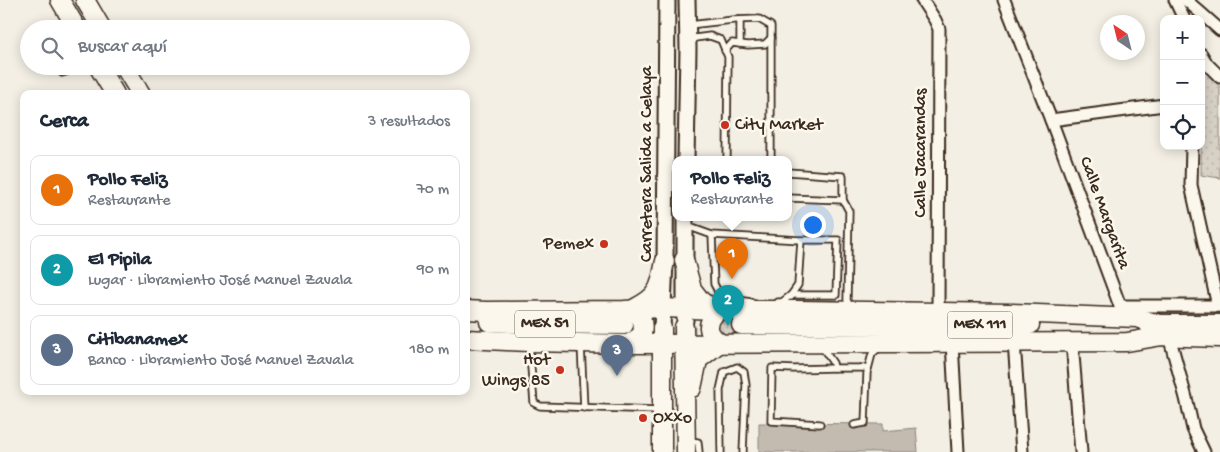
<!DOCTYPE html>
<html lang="es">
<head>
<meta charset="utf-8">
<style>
	body { margin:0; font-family:"Gochi Hand",sans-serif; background:#f2f2f3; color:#1f2937 }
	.controls { position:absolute; right:15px; top:15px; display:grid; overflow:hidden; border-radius:10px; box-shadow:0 2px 12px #0003 }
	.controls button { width:45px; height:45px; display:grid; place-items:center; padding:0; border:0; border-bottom:1px solid #e0e1e3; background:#fff; color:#1f2937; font:25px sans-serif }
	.compass { position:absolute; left:1100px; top:15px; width:45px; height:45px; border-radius:50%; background:#fff; box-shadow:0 2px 12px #0003; rotate:325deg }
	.you { position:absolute; left:812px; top:224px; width:18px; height:18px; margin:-12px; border:4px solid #fff; border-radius:50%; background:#1a73e8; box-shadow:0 0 0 8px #1a73e833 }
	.badge { display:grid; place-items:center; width:32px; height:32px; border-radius:50%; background:#111827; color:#fff; font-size:16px; font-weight:700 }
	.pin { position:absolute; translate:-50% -41px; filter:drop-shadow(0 1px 2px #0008) }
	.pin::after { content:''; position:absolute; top:26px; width:18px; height:15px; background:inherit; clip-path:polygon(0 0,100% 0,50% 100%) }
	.popup { position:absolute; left:672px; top:156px; width:120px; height:65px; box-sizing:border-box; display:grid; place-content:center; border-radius:10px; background:#fff; filter:drop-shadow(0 1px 4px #0005); font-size:16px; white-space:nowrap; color:#747a83 }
	.popup b { font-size:19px; color:#1f2937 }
	.popup::after { content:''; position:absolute; left:50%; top:100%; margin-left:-10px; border:10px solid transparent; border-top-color:#fff }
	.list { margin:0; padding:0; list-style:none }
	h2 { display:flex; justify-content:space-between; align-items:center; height:65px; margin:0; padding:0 20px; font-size:21px }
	h2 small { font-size:16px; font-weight:400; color:#747a83 }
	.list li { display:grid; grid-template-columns:32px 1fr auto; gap:15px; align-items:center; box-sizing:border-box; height:70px; margin:0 10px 10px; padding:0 10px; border:1px solid #e0e1e3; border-radius:10px }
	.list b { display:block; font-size:19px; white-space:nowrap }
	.list p { margin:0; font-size:16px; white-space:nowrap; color:#747a83 }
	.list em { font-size:16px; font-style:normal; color:#747a83 }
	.icon { flex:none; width:28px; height:28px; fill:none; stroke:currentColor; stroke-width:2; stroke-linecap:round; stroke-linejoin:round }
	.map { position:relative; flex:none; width:1220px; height:452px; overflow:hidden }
	.search { position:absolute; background:#fff; box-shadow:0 2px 12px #0003; left:20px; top:20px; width:450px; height:55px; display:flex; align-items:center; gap:12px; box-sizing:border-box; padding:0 18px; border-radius:28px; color:#747a83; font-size:19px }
	.panel { position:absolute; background:#fff; box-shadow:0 2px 12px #0003; left:20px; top:90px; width:450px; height:305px; border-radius:10px }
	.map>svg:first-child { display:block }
	.grass { fill:url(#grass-dots); stroke:#8a7e72 }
	.building { fill:#c3bbb0; stroke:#88837b }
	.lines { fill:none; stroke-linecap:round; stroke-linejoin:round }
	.primary-tunnel { stroke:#cec8bc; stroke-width:18; stroke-dasharray:18 9; stroke-linecap:butt }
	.lane-casing { stroke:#3b2a1e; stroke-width:9 }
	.street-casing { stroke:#3b2a1e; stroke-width:15 }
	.secondary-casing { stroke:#3b2a1e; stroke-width:19 }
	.primary-casing { stroke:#3b2a1e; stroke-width:21 }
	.lane { stroke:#fbf7ec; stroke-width:5.5 }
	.street { stroke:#fbf7ec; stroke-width:11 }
	.secondary { stroke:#fbf7ec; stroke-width:15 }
	.primary { stroke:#fbf7ec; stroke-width:18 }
	.poi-dot { fill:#c8321e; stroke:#fbf7ec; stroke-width:2 }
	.labels { text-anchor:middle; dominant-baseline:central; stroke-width:5; stroke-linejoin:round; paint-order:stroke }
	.shield { fill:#fbf7ec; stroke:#75685c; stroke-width:1 }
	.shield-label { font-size:16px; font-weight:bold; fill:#3b2a1e }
	.poi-label { font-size:18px; fill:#3b2a1e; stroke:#fbf7ec; text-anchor:start }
	.street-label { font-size:18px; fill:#3b2a1e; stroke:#fbf7ec }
</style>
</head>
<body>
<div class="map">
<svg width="1220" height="452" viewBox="0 0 1220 452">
	<defs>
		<pattern id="grass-dots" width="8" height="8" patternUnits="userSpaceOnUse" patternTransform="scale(1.25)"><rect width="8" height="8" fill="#d8d1c6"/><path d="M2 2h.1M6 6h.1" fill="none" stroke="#bab4aa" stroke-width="1.8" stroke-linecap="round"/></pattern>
	</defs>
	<rect width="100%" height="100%" fill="#f3efe4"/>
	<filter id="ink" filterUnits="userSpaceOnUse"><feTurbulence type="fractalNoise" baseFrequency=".02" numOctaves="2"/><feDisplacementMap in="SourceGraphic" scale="10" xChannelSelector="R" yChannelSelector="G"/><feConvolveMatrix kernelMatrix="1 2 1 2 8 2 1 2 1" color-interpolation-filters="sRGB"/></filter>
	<g filter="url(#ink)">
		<g class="grass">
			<polygon points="1206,72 1220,87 1220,178 1201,175 1202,75"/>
			<polygon points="736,314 737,336 719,337 714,321"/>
		</g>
		<polygon class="building" points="759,423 883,424 883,431 916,428 918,452 759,452"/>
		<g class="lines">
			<polyline class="primary-tunnel" points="624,333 741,335"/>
			<defs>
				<g id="lane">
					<polyline points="689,25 733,20 759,19 771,26 771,160"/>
					<polyline points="692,43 695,38 710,36 721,40 728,57 727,160"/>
					<polyline points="740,44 740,20"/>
					<polyline points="725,51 732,43 748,45 765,44 771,38"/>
					<polyline points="62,73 85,66"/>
					<polyline points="788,172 843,176 843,200 849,211 847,300 850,307"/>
					<polyline points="788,198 843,200"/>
					<polyline points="687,226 712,235 801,240 838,240 836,295 791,295 782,302 778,302"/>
					<polyline points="712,235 714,284 721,297 751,302"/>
					<polyline points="791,297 791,295 798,285 801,240"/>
					<polyline points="529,344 534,403 540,406 659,410"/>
					<polyline points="581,345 584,408"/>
					<polyline points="834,368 868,368"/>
					<polyline points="820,424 771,421 772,368 794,369 834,368 833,363 822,347"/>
					<polyline points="854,425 865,423 867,373 872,354 879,348"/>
					<polyline points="688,441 698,442 699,452"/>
					<polyline points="721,452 720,390 724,372 737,367 744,372 746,385 743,452"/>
				</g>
				<g id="street">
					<polyline points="922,0 935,20 939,29 938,312"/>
					<polyline points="1004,0 1051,120 1120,306 1123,317"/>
					<polyline points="1175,0 1184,19"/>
					<polyline points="1186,0 1220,30"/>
					<polyline points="1201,54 1207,64 1220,77"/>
					<polyline points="1051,120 1164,105"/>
					<polyline points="1192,146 1191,185 1218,306"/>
					<polyline points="1120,306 1220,306"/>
					<polyline points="1169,336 1186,398 1193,429 1204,452"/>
					<polyline points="952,342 958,452"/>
					<polyline points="1014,342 1022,452"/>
					<polyline points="1072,342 1081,452"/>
				</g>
				<g id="secondary">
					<polyline points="686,160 688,49 687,0"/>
					<polyline points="685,321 685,218"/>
					<polyline points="662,328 665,261 667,0"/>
				</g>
				<g id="primary">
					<polyline points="60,0 77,29"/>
					<polyline points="85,0 102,29"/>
					<polyline points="98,66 115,94"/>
					<polyline points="124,66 141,94"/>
					<polyline points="684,260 692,289 702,302 718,310"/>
					<path d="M635,308C660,296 660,286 665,261"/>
					<polyline points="466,310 486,311 624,310 662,308 718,310 797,310 1012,313 1137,318 1159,324"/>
					<path d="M718,310C706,323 705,332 720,343"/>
					<polyline points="489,322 531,324 624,325"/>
					<polyline points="1148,324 1220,324"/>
					<polyline points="741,325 1030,325"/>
					<polyline points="684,327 686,452"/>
					<polyline points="662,328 662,452"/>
					<polyline points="1154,336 1220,338"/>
					<polyline points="466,339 529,342 629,344 1127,342 1162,336"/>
					<path d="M629,344L642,335C644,322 643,318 632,310"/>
					<polyline points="692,388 698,360 720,343"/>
				</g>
			</defs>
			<use href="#lane" class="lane-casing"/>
			<use href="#street" class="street-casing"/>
			<use href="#secondary" class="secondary-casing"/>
			<use href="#primary" class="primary-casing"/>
			<use href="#lane" class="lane"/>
			<use href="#street" class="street"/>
			<use href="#secondary" class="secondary"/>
			<use href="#primary" class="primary"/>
		</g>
	</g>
	<g class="poi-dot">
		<circle cx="725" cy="125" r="5"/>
		<circle cx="604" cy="244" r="5"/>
		<circle cx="560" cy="370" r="5"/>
		<circle cx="643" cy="418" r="5"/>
	</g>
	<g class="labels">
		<g class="shield">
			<rect x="515" y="310.5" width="60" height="27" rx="4"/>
			<rect x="947.5" y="311.5" width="65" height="27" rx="4"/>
		</g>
		<g class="shield-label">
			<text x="545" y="324">MEX 51</text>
			<text x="980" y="325">MEX 111</text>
		</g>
		<g class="poi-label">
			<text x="735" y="125">City Market</text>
			<text x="594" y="244" text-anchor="end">Pemex</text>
			<text x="550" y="360" text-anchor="end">Hot<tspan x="550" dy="21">Wings 85</tspan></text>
			<text x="653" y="418">Oxxo</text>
		</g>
		<g class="street-label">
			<text transform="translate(921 153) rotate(-90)">Calle Jacarandas</text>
			<text transform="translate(647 164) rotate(-90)">Carretera Salida a Celaya</text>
			<text transform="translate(1104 213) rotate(70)">Calle Margarita</text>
		</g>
	</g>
</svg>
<div class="controls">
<button>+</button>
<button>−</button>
<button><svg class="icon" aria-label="locate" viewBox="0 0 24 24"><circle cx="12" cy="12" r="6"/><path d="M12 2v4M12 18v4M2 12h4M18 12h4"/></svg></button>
</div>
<svg class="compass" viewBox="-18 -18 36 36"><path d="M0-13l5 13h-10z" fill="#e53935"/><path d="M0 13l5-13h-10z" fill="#747a83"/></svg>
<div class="you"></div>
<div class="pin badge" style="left:732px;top:279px;background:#e8710a">1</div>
<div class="popup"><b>Pollo Feliz</b>Restaurante</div>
<div class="pin badge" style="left:728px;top:326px;background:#0f9aa8">2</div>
<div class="pin badge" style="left:617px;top:376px;background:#5c6f8a">3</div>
<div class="search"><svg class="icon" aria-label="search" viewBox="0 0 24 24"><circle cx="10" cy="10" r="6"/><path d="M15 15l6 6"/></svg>Buscar aquí</div>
<section class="panel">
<h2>Cerca<small>3 resultados</small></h2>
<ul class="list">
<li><span class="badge" style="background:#e8710a">1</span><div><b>Pollo Feliz</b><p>Restaurante</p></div><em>70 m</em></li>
<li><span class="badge" style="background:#0f9aa8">2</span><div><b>El Pipila</b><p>Lugar · Libramiento José Manuel Zavala</p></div><em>90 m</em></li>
<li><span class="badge" style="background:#5c6f8a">3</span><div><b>Citibanamex</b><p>Banco · Libramiento José Manuel Zavala</p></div><em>180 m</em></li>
</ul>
</section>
</div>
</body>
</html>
